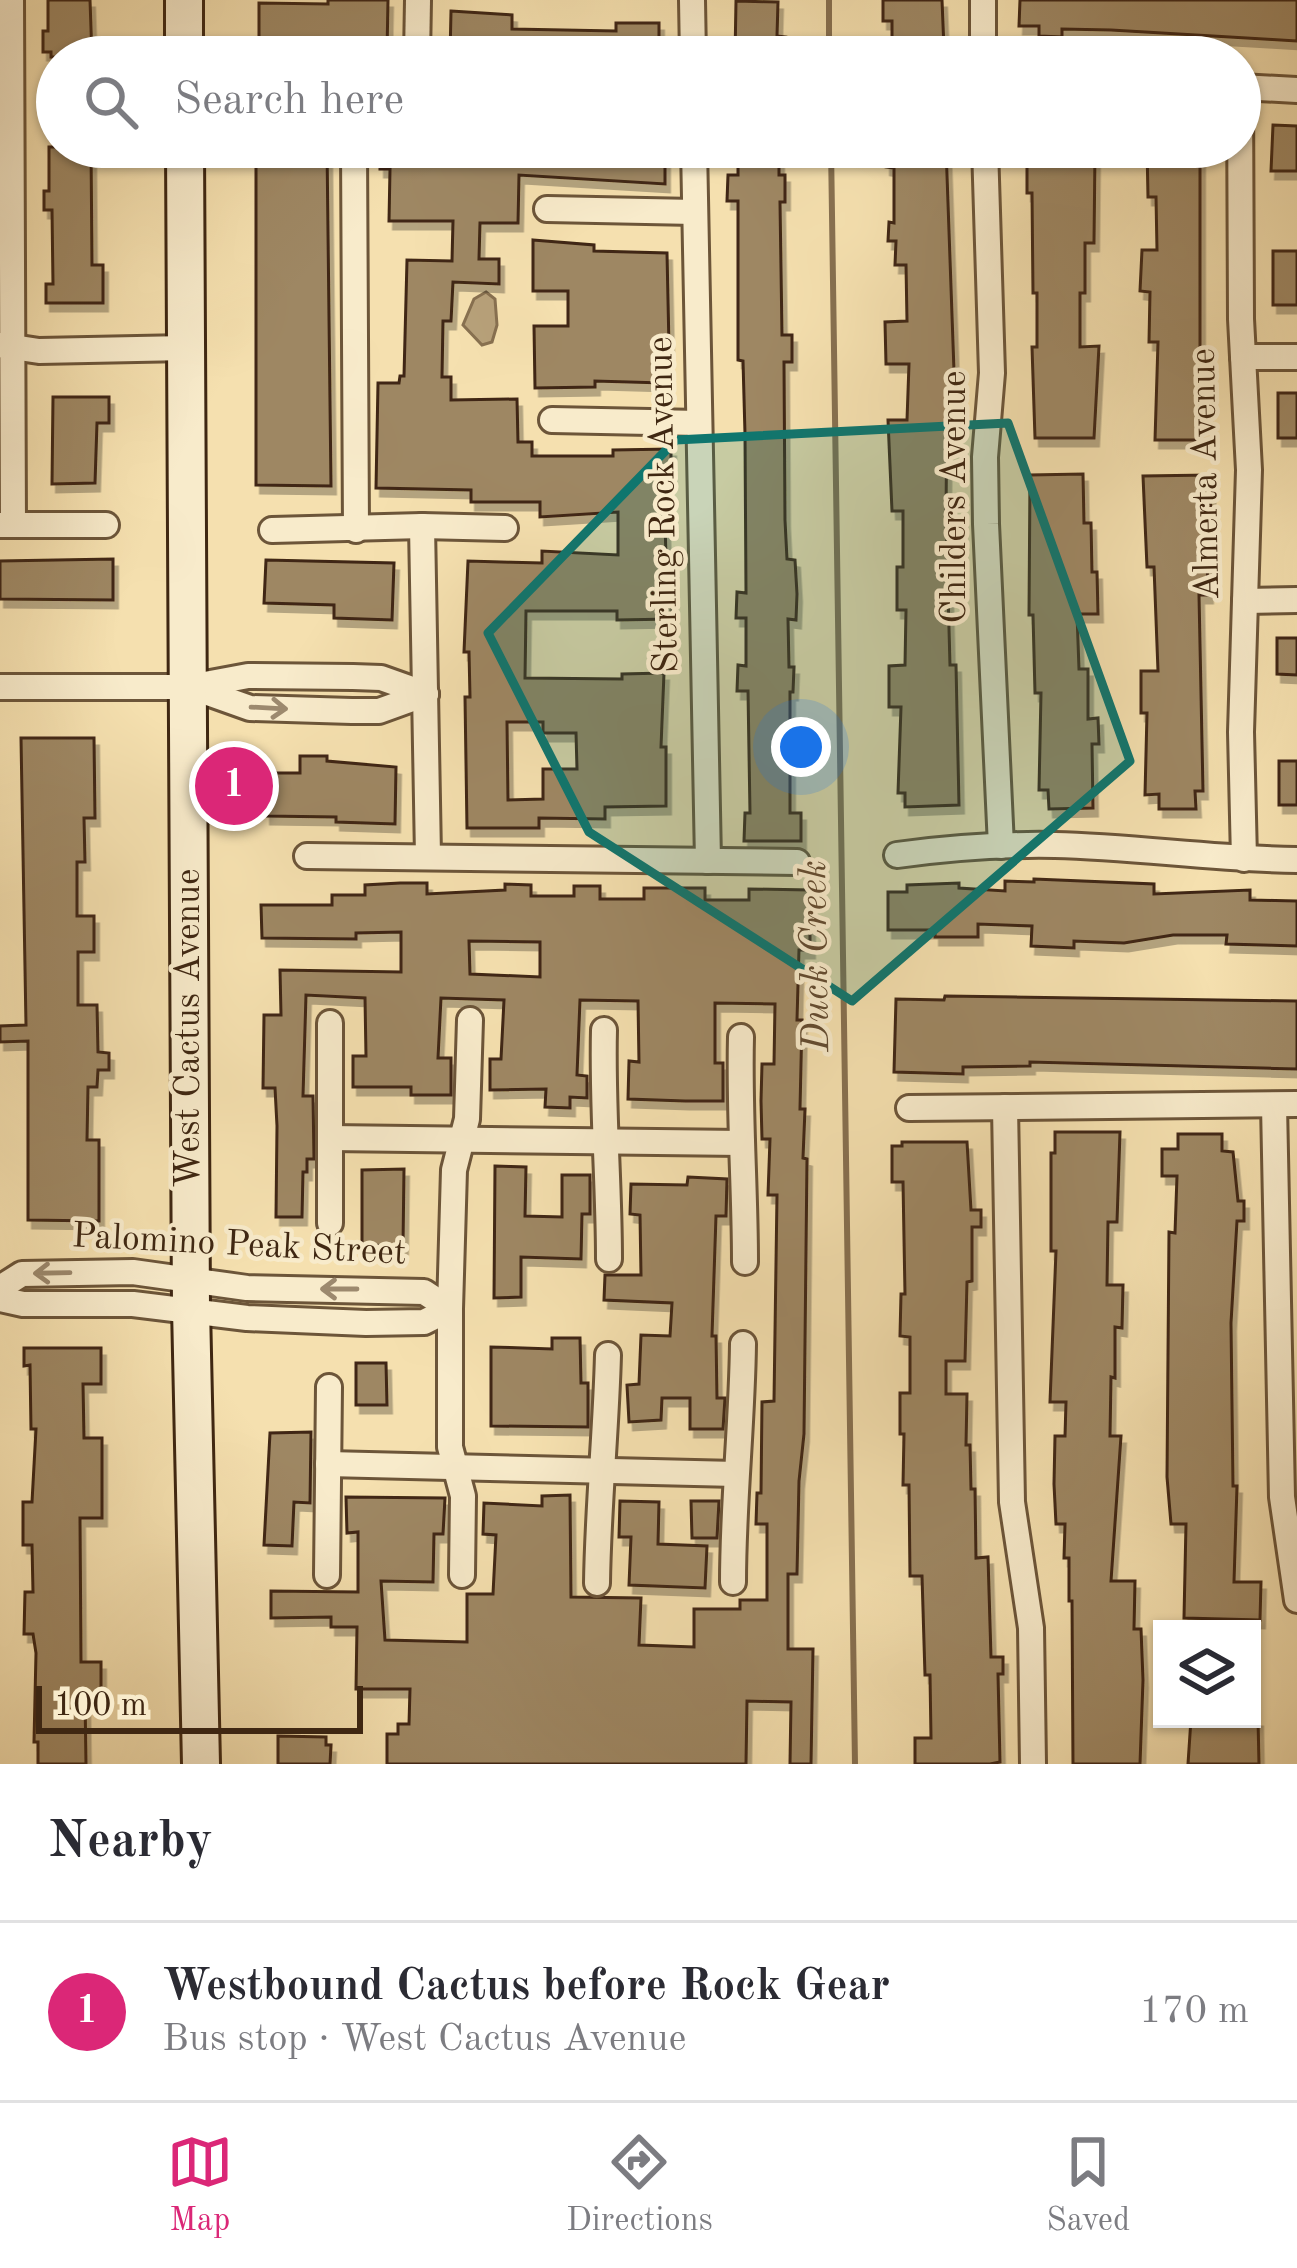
<!DOCTYPE html>
<html lang="en">
<head>
<meta charset="utf-8">
<style>
	body { margin:0; font-family:"Old Standard TT",serif; background:#f2f2f3; color:#2b2b33 }
	.controls { position:absolute; right:36px; bottom:36px; display:grid; overflow:hidden; border-radius:0px; box-shadow:0 3px 9px #0004 }
	.controls button { width:108px; height:108px; display:grid; place-items:center; padding:0; border:0; border-bottom:3px solid #e1e1e2; background:#fff; color:#2b2b33; font:60px sans-serif }
	.scale { position:absolute; left:36px; bottom:30px; width:327px; box-sizing:border-box; padding-left:12px; border:6px solid #3f2712; border-top:0; font-size:33px; line-height:42px; white-space:nowrap; color:#3f2712; -webkit-text-stroke:9px #f8ebcb; paint-order:stroke }
	.you { position:absolute; left:801px; top:747px; width:42px; height:42px; margin:-30px; border:9px solid #fff; border-radius:50%; background:#1a73e8; box-shadow:0 0 0 18px #1a73e833 }
	.badge { display:grid; place-items:center; width:78px; height:78px; border-radius:50%; background:#db2777; color:#fff; font-size:39px; font-weight:700 }
	.pin { position:absolute; translate:-50% -50%; border:6px solid #fff; box-shadow:0 3px 12px #0006 }
	.list { margin:0; padding:0; list-style:none }
	h2 { display:flex; justify-content:space-between; align-items:center; height:156px; margin:0; padding:0 48px; font-size:51px }
	h2 small { font-size:39px; font-weight:400; color:#7c7c81 }
	.list li { display:grid; grid-template-columns:78px 1fr auto; gap:36px; align-items:center; box-sizing:border-box; height:180px; padding:0 48px; border-top:3px solid #e1e1e2 }
	.list b { display:block; font-size:45px; white-space:nowrap }
	.list p { margin:0; font-size:39px; white-space:nowrap; color:#7c7c81 }
	.list em { font-size:39px; font-style:normal; color:#7c7c81 }
	.icon { flex:none; width:66px; height:66px; fill:none; stroke:currentColor; stroke-width:2; stroke-linecap:round; stroke-linejoin:round }
	.map { position:relative; flex:none; width:1297px; height:1764px; overflow:hidden }
	.search { position:absolute; background:#fff; box-shadow:0 3px 9px #0004; left:36px; right:36px; top:36px; height:132px; display:flex; align-items:center; gap:30px; box-sizing:border-box; padding:0 42px; border-radius:66px; color:#7c7c81; font-size:45px }
	.sheet { height:336px; background:#fff }
	nav { display:flex; justify-content:space-around; align-items:center; box-sizing:border-box; height:168px; border-top:3px solid #e1e1e2; background:#fff; font-size:33px; color:#7c7c81 }
	nav a { display:grid; justify-items:center; gap:6px }
	nav .on { color:#db2777 }
	.map>svg:first-child { display:block }
	.water { fill:#b7a17a; stroke:#877050; stroke-width:3 }
	.lines { fill:none; stroke-linecap:round; stroke-linejoin:round }
	.stream { stroke:#877050; stroke-width:6 }
	.building { fill:#9e8764; stroke:#3f2712; stroke-width:3; fill-rule:evenodd; filter:url(#shadow) }
	.minor-casing { stroke:#6c5539; stroke-width:30 }
	.secondary-casing { stroke:#3f2712; stroke-width:42 }
	.minor { stroke:#f8ebcb; stroke-width:24 }
	.secondary { stroke:#f8ebcb; stroke-width:36 }
	.oneway { stroke:#9c896e }
	.marked { fill:#0f766e; fill-opacity:0.2; stroke:#0f766e; stroke-width:9; stroke-linejoin:round }
	.labels { text-anchor:middle; dominant-baseline:central; stroke-width:9; stroke-linejoin:round; paint-order:stroke }
	.street-label { font-size:36px; fill:#3f2712; stroke:#f8ebcb }
	.water-label { font-size:39px; font-style:italic; fill:#634c31; stroke:#f8ebcb }
</style>
</head>
<body>
<div class="map">
<svg width="1297" height="1764" viewBox="0 0 1297 1764">
	<defs>
		<filter id="shadow"><feDropShadow dx="4.5" dy="8" stdDeviation="0" flood-color="#0004"/></filter>
	</defs>
	<rect width="100%" height="100%" fill="#f5e0af"/>
	<filter id="stains"><feTurbulence type="fractalNoise" baseFrequency=".00167" numOctaves="4"/><feColorMatrix values="0 0 0 0 .2 0 0 0 0 .09 0 0 0 0 .02 0 0 0 .5 -.17"/></filter>
	<radialGradient id="worn" r=".72"><stop offset=".6" stop-color="#630" stop-opacity="0"/><stop offset="1" stop-color="#630" stop-opacity=".3"/></radialGradient>
	<polygon class="water" points="486,292 495,299 497,325 492,342 482,345 463,325 474,299"/>
	<g class="lines">
		<g class="stream">
			<polyline points="829,0 829,57"/>
			<polyline points="831,147 855,1764"/>
		</g>
	</g>
	<g class="building">
		<polygon points="48,0 90,0 92,57 51,57 51,52 43,52 43,31 48,31"/>
		<polygon points="328,0 388,0 387,52 284,46 284,52 259,51 259,3 328,4"/>
		<polygon points="883,0 942,0 944,49 934,49 934,57 892,57 892,21 883,21"/>
		<polygon points="1020,0 1297,0 1297,41 1111,30 1062,29 1062,37 1039,36 1039,26 1019,26"/>
		<polygon points="736,1 778,2 777,36 786,37 786,57 735,57"/>
		<polygon points="451,11 512,15 512,29 616,31 616,23 659,23 659,49 596,49 596,57 450,57"/>
		<polygon points="1273,125 1297,126 1297,171 1271,171"/>
		<polygon points="49,147 91,147 92,265 103,265 103,303 46,303 46,284 53,284 52,210 44,210 44,191 49,191"/>
		<polygon points="256,147 327,147 331,486 256,485"/>
		<path d="M380,147H665V184L519,175L518,223H480L479,259H499V284L453,282L451,321H443L442,377H451V400L517,399L518,442H532V456H613V450L671,449V476H665V522L666,557L673,556L672,619L617,620V611H526L525,678L622,679V674L664,673L661,747H666V806L605,807V819L539,818V828H467L465,697H470L469,652H464L468,561L542,563V551L618,555V512L540,517V502H471V490L376,488L378,383H399L400,376H404L407,260L452,261L453,221H389L390,169H380ZM507,722H543V733H576L577,769H543V799L508,800Z"/>
		<polygon points="738,147 779,147 779,175 785,175 785,202 780,202 782,335 792,335 792,362 784,362 785,520 787,559 795,560 797,594 796,620 788,619 789,667 794,667 793,692 790,692 790,813 801,813 801,841 744,841 745,813 750,813 748,691 737,691 738,665 746,666 746,618 736,618 737,592 746,593 745,434 743,361 738,360 738,201 727,201 728,175 738,175"/>
		<polygon points="886,147 946,147 954,371 954,394 947,394 946,518 950,665 956,665 959,805 905,807 905,793 898,793 901,707 889,707 889,666 905,665 906,610 897,610 897,567 903,567 903,511 892,511 888,420 907,420 909,364 886,364 885,322 907,321 906,265 895,265 896,241 888,241 889,222 894,223 894,168 886,167"/>
		<polygon points="1147,147 1200,147 1200,349 1202,397 1207,397 1207,420 1197,419 1197,440 1155,440 1158,342 1149,342 1150,292 1140,291 1142,250 1157,250 1156,197 1148,197"/>
		<polygon points="1027,152 1095,152 1094,243 1085,243 1085,293 1080,293 1080,347 1099,346 1094,438 1035,438 1032,347 1037,347 1037,293 1033,293 1032,193 1027,193"/>
		<polygon points="533,240 594,245 594,251 667,253 669,347 664,347 663,383 595,381 595,387 535,388 534,326 568,326 568,291 533,291"/>
		<rect x="1273" y="251" width="24" height="54"/>
		<rect x="1278" y="393" width="19" height="45"/>
		<polygon points="53,397 109,397 109,423 97,423 95,483 52,484"/>
		<polygon points="1083,474 1084,523 1091,523 1092,572 1097,572 1098,614 1077,614 1079,669 1088,669 1088,719 1098,718 1099,744 1092,744 1093,808 1049,809 1048,790 1039,790 1041,693 1035,693 1033,615 1029,615 1030,475"/>
		<polygon points="1210,475 1211,518 1206,518 1208,595 1199,595 1203,791 1195,791 1196,809 1159,809 1159,794 1145,795 1147,713 1141,713 1141,671 1158,671 1154,567 1147,567 1143,476"/>
		<polygon points="113,559 113,600 0,599 0,561"/>
		<polygon points="266,560 394,563 392,620 334,618 334,605 264,603"/>
		<polygon points="1277,638 1297,638 1297,675 1277,674"/>
		<polygon points="21,738 94,738 95,818 84,818 85,862 77,862 77,916 94,916 94,952 78,952 78,1005 97,1005 98,1052 109,1053 109,1070 98,1070 97,1087 88,1087 87,1140 99,1140 99,1221 28,1220 28,1041 0,1042 0,1026 26,1025"/>
		<polygon points="300,756 327,756 327,761 396,767 395,824 336,822 336,817 266,816 266,773 300,773"/>
		<rect x="1279" y="761" width="18" height="44"/>
		<polygon points="1034,879 1154,884 1154,894 1250,890 1250,900 1297,901 1297,946 1226,944 1227,935 1173,935 1124,943 1074,941 1074,948 1031,946 1032,926 978,924 978,937 935,937 935,930 888,930 888,892 907,892 907,885 959,883 959,888 1005,891 1005,881 1034,882"/>
		<path d="M400,883H427V894L505,890V884L531,885V896H574V886H600V899H644V888H705V900H749V889L810,890V950H799L797,1020H802L800,1109H805L803,1158L807,1159L804,1434L799,1481L797,1574H788V1649H813L811,1764H790L791,1702L747,1701L746,1764H387V1734H398V1724H409L410,1689H356L357,1627H331V1617L271,1618V1591L358,1592V1532L347,1533L346,1497L445,1498L443,1534H434L433,1582L381,1581L385,1640L467,1642V1594H493L496,1535L483,1534L484,1503L542,1506V1496L570,1495L571,1597L641,1598L639,1645L694,1647V1609H740V1600H767V1524H756L757,1493H761L762,1402L774,1401L777,1195H768L770,1139H762L761,1101L762,1064H774L775,1004L715,1003V1063H723V1101H685L628,1099L629,1061L639,1062L638,1001L580,1000L577,1075L587,1076V1098L570,1097V1108L545,1107L546,1089L490,1090V1059H501L504,1000L441,998L438,1058H451V1095H411V1087H353V1056H366L365,998L306,995L303,1096H313L314,1159H307V1172H303L302,1217H276L277,1126L275,1088H263L264,1015H281L280,970L401,972V932L356,933V939L262,938L261,905H332V895H365V885ZM469,941L540,942V977L470,974Z"/>
		<polygon points="945,996 1297,1001 1297,1069 1030,1062 1030,1066 963,1067 963,1074 894,1072 896,999 944,1000"/>
		<polygon points="1055,1132 1120,1132 1117,1222 1108,1222 1107,1285 1123,1285 1122,1328 1115,1327 1115,1378 1111,1377 1110,1436 1121,1436 1111,1581 1135,1581 1134,1629 1141,1629 1143,1680 1140,1764 1073,1764 1072,1601 1069,1601 1069,1558 1064,1558 1065,1524 1056,1524 1054,1484 1055,1436 1065,1436 1066,1402 1050,1402 1056,1251 1051,1251 1051,1153 1055,1153"/>
		<polygon points="1178,1134 1222,1134 1222,1151 1233,1152 1238,1201 1244,1201 1244,1221 1237,1221 1231,1323 1233,1486 1237,1486 1234,1582 1261,1582 1260,1620 1184,1618 1186,1524 1171,1524 1167,1477 1169,1232 1175,1233 1177,1176 1162,1176 1162,1149 1178,1149"/>
		<polygon points="902,1142 967,1142 971,1210 981,1210 981,1227 972,1227 972,1281 967,1282 965,1361 946,1361 946,1394 967,1394 966,1445 970,1445 971,1489 975,1489 976,1558 988,1557 991,1657 1003,1657 1003,1674 998,1674 1000,1762 990,1764 915,1764 915,1738 931,1738 930,1675 925,1675 922,1576 910,1576 909,1485 903,1485 904,1434 900,1434 900,1393 910,1393 910,1337 900,1336 901,1294 905,1294 903,1182 892,1182 892,1146 902,1146"/>
		<polygon points="495,1166 526,1167 525,1216 562,1217 562,1175 590,1175 590,1214 582,1214 581,1259 521,1257 521,1297 494,1298"/>
		<polygon points="404,1169 403,1246 362,1245 362,1170"/>
		<polygon points="688,1177 727,1179 726,1216 716,1216 712,1336 716,1336 717,1398 725,1398 723,1429 690,1429 690,1398 662,1398 661,1420 629,1422 627,1385 639,1384 641,1335 670,1336 672,1303 604,1300 605,1275 641,1275 640,1215 630,1214 631,1184 687,1185"/>
		<polygon points="552,1338 580,1338 581,1383 588,1383 588,1427 491,1426 491,1347 552,1349"/>
		<polygon points="24,1348 101,1348 101,1384 83,1384 84,1438 102,1438 102,1518 80,1518 81,1662 101,1662 101,1697 85,1697 86,1764 38,1764 38,1742 34,1742 36,1653 33,1634 24,1634 25,1592 33,1592 32,1545 23,1545 23,1502 32,1502 36,1429 31,1429 30,1365 24,1366"/>
		<polygon points="356,1363 386,1363 387,1405 356,1405"/>
		<polygon points="311,1432 310,1503 294,1502 292,1546 264,1545 270,1433"/>
		<polygon points="620,1501 659,1502 658,1544 707,1546 705,1588 629,1585 631,1537 619,1537"/>
		<polygon points="691,1501 719,1501 717,1538 692,1538"/>
		<polygon points="1191,1719 1258,1719 1259,1764 1188,1764"/>
		<polygon points="278,1736 326,1737 326,1745 331,1745 330,1764 278,1764"/>
	</g>
	<g class="lines">
		<defs>
			<g id="minor">
				<polyline points="11,0 13,525"/>
				<polyline points="692,0 693,57"/>
				<polyline points="417,57 418,0"/>
				<polyline points="983,57 983,0"/>
				<polyline points="1240,87 1297,90"/>
				<polyline points="1240,89 1241,319 1249,470 1241,732 1244,859"/>
				<polyline points="354,147 356,530"/>
				<polyline points="694,147 708,861"/>
				<polyline points="985,147 992,373 985,457 986,524 1001,846"/>
				<polyline points="547,209 695,212"/>
				<polyline points="0,345 39,351 186,348"/>
				<polyline points="1243,357 1297,357"/>
				<polyline points="552,420 699,423"/>
				<polyline points="1,525 106,525"/>
				<polyline points="422,526 428,856"/>
				<polyline points="272,530 422,526 505,528"/>
				<polyline points="1245,601 1297,600"/>
				<polyline points="0,687 189,687 248,676 353,677 381,678 426,694"/>
				<polyline points="191,687 250,708 352,711 379,711 426,694"/>
				<path d="M897,855C949,848 1002,844 1055,845C1136,847 1216,859 1297,860"/>
				<polyline points="307,856 797,862"/>
				<path d="M604,1030C602,1107 609,1182 609,1259"/>
				<path d="M741,1037C739,1113 745,1186 745,1262"/>
				<polyline points="1274,1105 1282,1497 1297,1600"/>
				<polyline points="1005,1107 1012,1502 1031,1628 1033,1764"/>
				<polyline points="909,1108 1297,1104"/>
				<polyline points="330,1138 742,1143"/>
				<polyline points="330,1223 330,1023"/>
				<polyline points="0,1288 22,1274 133,1272 247,1288 424,1292 450,1309"/>
				<polyline points="0,1299 23,1304 133,1304 247,1318 366,1323 424,1322 450,1309"/>
				<polyline points="328,1464 736,1474"/>
				<polyline points="327,1575 329,1387"/>
				<polyline points="462,1575 463,1496 450,1447 450,1309 454,1170 467,1119 470,1020"/>
				<path d="M733,1582C733,1502 742,1424 743,1344"/>
				<path d="M597,1583C598,1507 606,1431 608,1355"/>
			</g>
			<g id="secondary">
				<polyline points="184,0 184,57"/>
				<polyline points="185,147 191,1308 201,1764"/>
			</g>
		</defs>
		<use href="#minor" class="minor-casing"/>
		<use href="#secondary" class="secondary-casing"/>
		<use href="#minor" class="minor"/>
		<use href="#secondary" class="secondary"/>
	</g>
	<defs><path id="oneway-shaft" d="M-6 0H5M1.5-3L5.5 0L1.5 3" fill="none" stroke-width="1.6" stroke-linecap="round" stroke-linejoin="round" transform="scale(3)"/></defs>
	<g class="oneway">
		<use href="#oneway-shaft" transform="translate(269 708) rotate(3)"/>
		<use href="#oneway-shaft" transform="translate(52 1273) rotate(179)"/>
		<use href="#oneway-shaft" transform="translate(339 1289) rotate(-180)"/>
	</g>
	<path class="marked" d="M1008,423L1130,761L852,1001L589,832L488,633L676,440Z"/>
	<g class="labels">
		<g class="street-label">
			<text transform="translate(1207 474) rotate(-91)">Almerta Avenue</text>
			<text transform="translate(956 497) rotate(-90)">Childers Avenue</text>
			<text transform="translate(665 505) rotate(-91)">Sterling Rock Avenue</text>
			<text transform="translate(190 1028) rotate(-90)">West Cactus Avenue</text>
			<text transform="translate(239 1246) rotate(3)">Palomino Peak Street</text>
		</g>
		<g class="water-label">
			<text transform="translate(816 956) rotate(-91)">Duck Creek</text>
		</g>
	</g>
	<rect width="100%" height="100%" filter="url(#stains)"/>
	<rect width="100%" height="100%" fill="url(#worn)"/>
</svg>
<div class="controls">
<button><svg class="icon" aria-label="layers" viewBox="0 0 24 24"><path d="M12 4l9 5-9 5-9-5zM3 14l9 5 9-5"/></svg></button>
</div>
<div class="scale">100 m</div>
<div class="you"></div>
<div class="pin badge" style="left:234px;top:786px">1</div>
<div class="search"><svg class="icon" aria-label="search" viewBox="0 0 24 24"><circle cx="10" cy="10" r="6"/><path d="M15 15l6 6"/></svg>Search here</div>
</div>
<section class="sheet">
<h2>Nearby<small></small></h2>
<ul class="list">
<li><span class="badge">1</span><div><b>Westbound Cactus before Rock Gear</b><p>Bus stop · West Cactus Avenue</p></div><em>170 m</em></li>
</ul>
</section>
<nav>
<a class="on"><svg class="icon" aria-label="map" viewBox="0 0 24 24"><path d="M3 6l6-2 6 2 6-2v14l-6 2-6-2-6 2zM9 4v14M15 6v14"/></svg>Map</a>
<a><svg class="icon" aria-label="directions" viewBox="0 0 24 24"><path d="M12 3l9 9-9 9-9-9zM9 14v-3h6M13 9l2 2-2 2"/></svg>Directions</a>
<a><svg class="icon" aria-label="saved" viewBox="0 0 24 24"><path d="M7 4h10v16l-5-4-5 4z"/></svg>Saved</a>
</nav>
</body>
</html>
